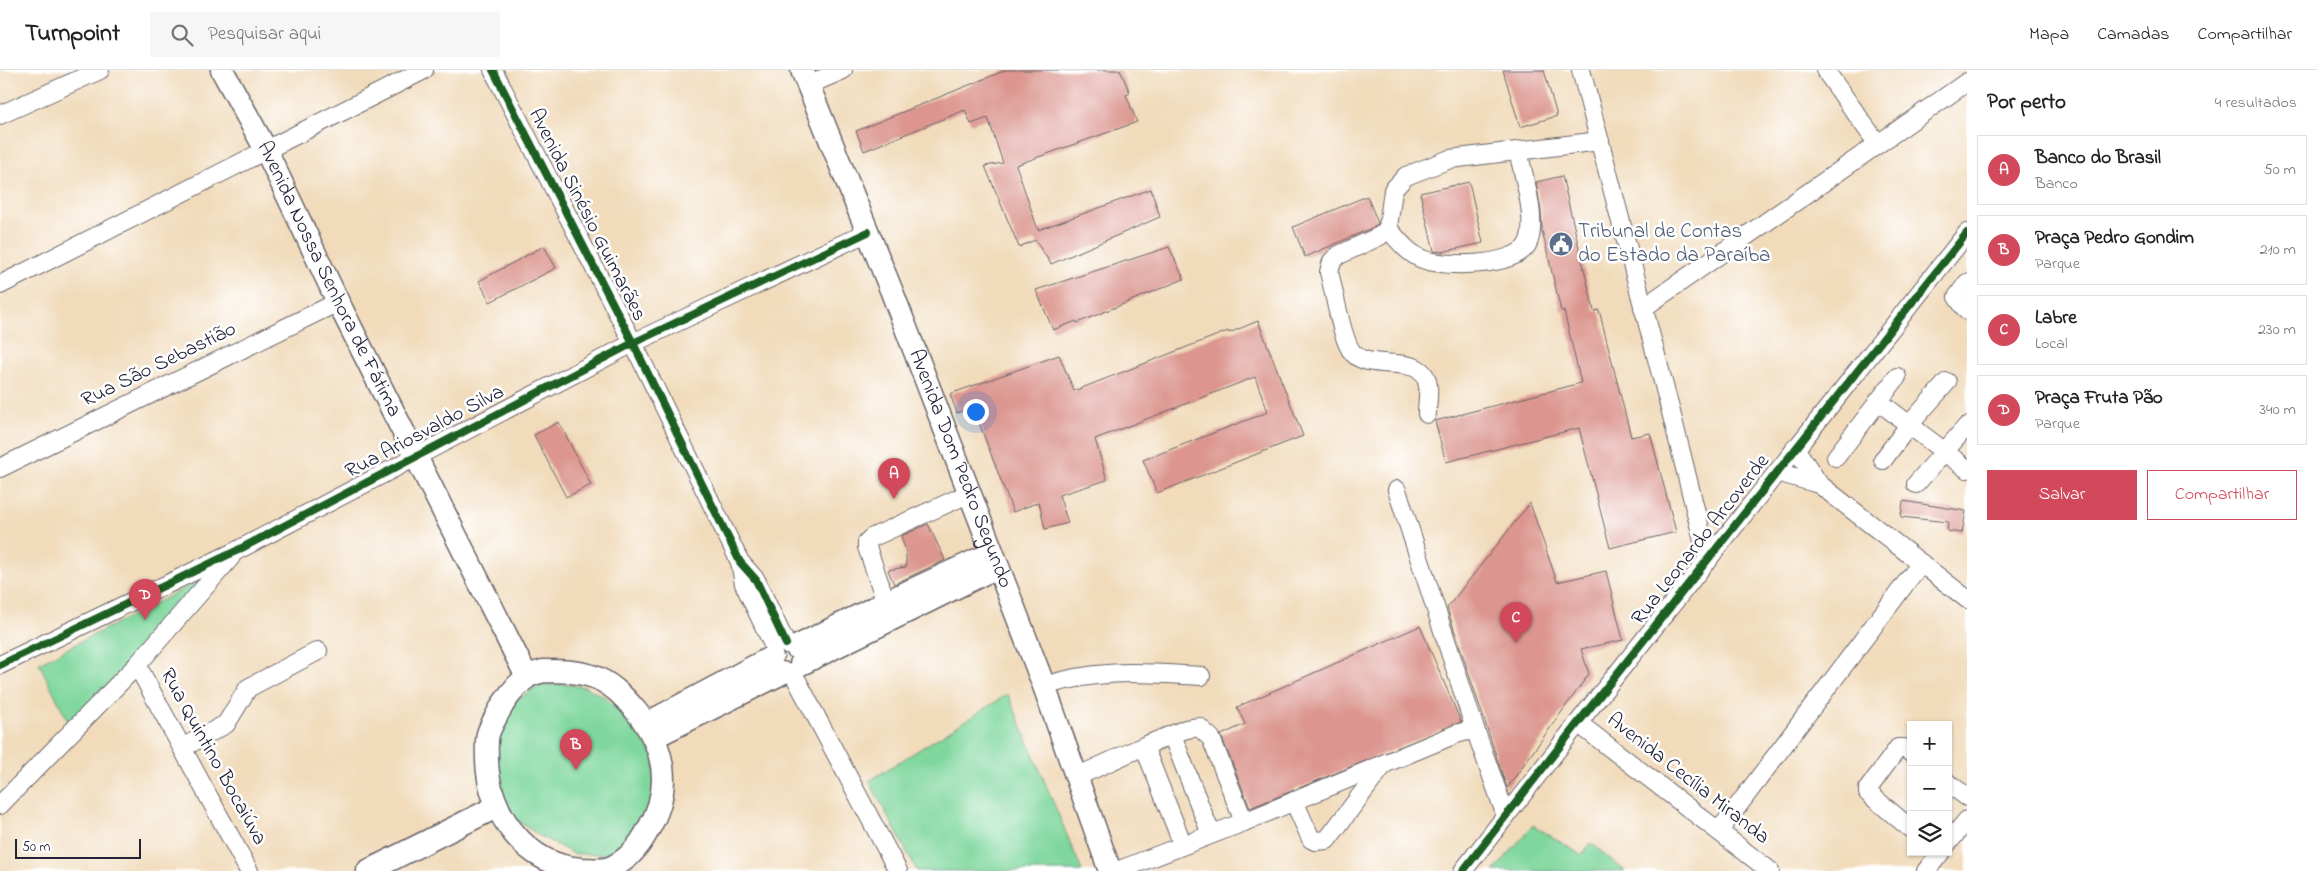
<!DOCTYPE html>
<html lang="pt">
<head>
<meta charset="utf-8">
<style>
	body { margin:0; font-family:"Indie Flower",sans-serif; background:#f6f6f6; color:#222 }
	.controls { position:absolute; right:15px; bottom:15px; display:grid; overflow:hidden; border-radius:0px; box-shadow:0 1px 4px #0004 }
	.controls button { width:45px; height:45px; display:grid; place-items:center; padding:0; border:0; border-bottom:1px solid #e0e0e0; background:#fff; color:#222; font:25px sans-serif }
	.scale { position:absolute; left:15px; bottom:12px; width:126px; box-sizing:border-box; padding-left:5px; border:2px solid #22223b; border-top:0; font-size:14px; line-height:18px; white-space:nowrap; color:#22223b; -webkit-text-stroke:4px #fff; paint-order:stroke }
	.you { position:absolute; left:975px; top:341px; width:18px; height:18px; margin:-12px; border:4px solid #fff; border-radius:50%; background:#1a73e8; box-shadow:0 0 0 8px #1a73e833 }
	.badge { display:grid; place-items:center; width:32px; height:32px; border-radius:50%; background:#d1495b; color:#fff; font-size:16px; font-weight:700 }
	.pin { position:absolute; translate:-50% -41px; filter:drop-shadow(0 1px 2px #0008) }
	.pin::after { content:''; position:absolute; top:26px; width:18px; height:15px; background:inherit; clip-path:polygon(0 0,100% 0,50% 100%) }
	.list { margin:0; padding:0; list-style:none }
	h2 { display:flex; justify-content:space-between; align-items:center; height:65px; margin:0; padding:0 20px; font-size:21px }
	h2 small { font-size:16px; font-weight:400; color:#767676 }
	.list li { display:grid; grid-template-columns:32px 1fr auto; gap:15px; align-items:center; box-sizing:border-box; height:70px; margin:0 10px 10px; padding:0 10px; border:1px solid #e0e0e0; border-radius:0px }
	.list b { display:block; font-size:19px; white-space:nowrap }
	.list p { margin:0; font-size:16px; white-space:nowrap; color:#767676 }
	.list em { font-size:16px; font-style:normal; color:#767676 }
	.actions { display:flex; gap:10px; padding:15px 20px }
	.actions a { flex:1; padding:11px 0; border:1px solid #d1495b; border-radius:0px; text-align:center; font-size:18px; color:#d1495b }
	.actions .main { background:#d1495b; color:#fff }
	.icon { flex:none; width:28px; height:28px; fill:none; stroke:currentColor; stroke-width:2; stroke-linecap:round; stroke-linejoin:round }
	.map { position:relative; flex:none; width:1967px; height:801px; overflow:hidden }
	header { display:flex; align-items:center; gap:30px; box-sizing:border-box; height:70px; padding:0 25px; background:#fff; border-bottom:1px solid #e0e0e0 }
	header strong { font-size:24px }
	nav { display:flex; gap:28px; margin-inline-start:auto; font-size:18px }
	.search { width:350px; height:45px; background:#f6f6f6; display:flex; align-items:center; gap:12px; box-sizing:border-box; padding:0 18px; border-radius:0px; color:#767676; font-size:19px }
	main { display:flex }
	aside { flex:1; background:#fff }
	.map>svg:first-child { display:block }
	.green { fill:#7fd79d; stroke:#507c6c }
	.building { fill:#dc968f }
	.lines { fill:none; stroke-linecap:round; stroke-linejoin:round }
	.minor-casing { stroke:#6a6368; stroke-width:20 }
	.major-casing { stroke:#6a6368; stroke-width:25 }
	.minor { stroke:#fff; stroke-width:18 }
	.major { stroke:#fff; stroke-width:22 }
	.cycleway-casing { stroke:#fff; stroke-width:11 }
	.cycleway { stroke:#1b5e20; stroke-width:8 }
	.labels { text-anchor:middle; dominant-baseline:central; stroke-width:5; stroke-linejoin:round; paint-order:stroke }
	.street-label { font-size:21px; fill:#22223b; stroke:#fff }
	.service-label { font-size:21px; fill:#4e5e75; stroke:#fff; text-anchor:start }
</style>
</head>
<body>
<header>
<strong>Turnpoint</strong>
<div class="search"><svg class="icon" aria-label="search" viewBox="0 0 24 24"><circle cx="10" cy="10" r="6"/><path d="M15 15l6 6"/></svg>Pesquisar aqui</div>
<nav><a>Mapa</a><a>Camadas</a><a>Compartilhar</a></nav>
</header>
<main>
<div class="map">
<svg width="1967" height="801" viewBox="0 0 1967 801">
	<rect width="100%" height="100%" fill="#fff"/>
	<filter id="ink" filterUnits="userSpaceOnUse"><feTurbulence type="fractalNoise" baseFrequency=".02" numOctaves="2"/><feDisplacementMap in="SourceGraphic" scale="10" xChannelSelector="R" yChannelSelector="G"/><feConvolveMatrix kernelMatrix="1 2 1 2 8 2 1 2 1" color-interpolation-filters="sRGB"/></filter>
	<filter id="wash" filterUnits="userSpaceOnUse"><feTurbulence type="fractalNoise" baseFrequency=".0096" numOctaves="4" result="noise"/><feDisplacementMap in="SourceGraphic" scale="20" xChannelSelector="R" yChannelSelector="G"/><feGaussianBlur stdDeviation="1.12" result="paint"/><feColorMatrix in="noise" values="0 0 0 0 0 0 0 0 0 0 0 0 0 0 0 0 0 1.4 0 .05"/><feComposite in="paint" operator="in"/></filter>
	<g filter="url(#wash)">
		<rect width="100%" height="100%" fill="#f1dbbb"/>
		<g class="green">
			<polygon points="207,507 70,655 39,593"/>
			<polygon points="564,614 585,617 605,627 635,656 654,688 656,725 628,773 605,784 574,784 538,765 513,747 498,712 493,675 506,638 538,615"/>
			<polygon points="1008,624 1082,801 917,801 869,711"/>
			<polygon points="1533,755 1581,785 1591,773 1625,801 1494,801"/>
		</g>
		<g id="blocks">
			<g class="building">
				<polygon points="1006,0 1120,0 1130,23 1126,25 1137,52 1016,95 1038,160 1151,119 1160,147 1051,194 1035,170 1019,177 985,96 1003,93 988,48 971,54 965,40 864,81 856,61"/>
				<polygon points="1503,0 1544,0 1557,46 1520,57"/>
				<polygon points="1562,106 1594,241 1599,240 1631,367 1650,363 1676,462 1610,478 1579,358 1446,392 1435,351 1581,313 1564,241 1561,241 1542,160 1541,141 1536,112"/>
				<polygon points="1469,112 1483,173 1442,182 1434,181 1420,123"/>
				<polygon points="1367,126 1378,153 1374,157 1305,187 1293,157"/>
				<polygon points="544,176 556,198 490,232 479,211"/>
				<polygon points="1169,177 1184,209 1077,253 1076,251 1053,260 1036,220"/>
				<polygon points="1258,251 1303,366 1157,423 1143,390 1268,342 1255,307 1095,369 1107,410 1059,425 1068,453 1045,459 1039,432 1013,442 973,337 957,343 950,324 1059,285 1074,321 1228,261 1229,263"/>
				<polygon points="559,352 591,415 566,427 534,365"/>
				<polygon points="1903,431 1966,441 1962,463 1947,461 1948,452 1901,447"/>
				<polygon points="1530,433 1557,512 1606,501 1623,570 1581,579 1589,604 1507,718 1447,538"/>
				<polygon points="928,454 945,490 894,514 888,500 906,497 906,482 901,466"/>
				<polygon points="1420,556 1461,652 1250,738 1221,665 1245,654 1237,637"/>
			</g>
		</g>
	</g>
	<g filter="url(#ink)">
		<use href="#blocks" fill-opacity="0" stroke="#6a6368" stroke-width="1"/>
		<g class="lines">
			<defs>
				<g id="minor">
					<polyline points="493,0 633,273 740,492 756,510 786,574"/>
					<polyline points="1581,0 1672,346 1708,491"/>
					<polyline points="1825,0 1877,73"/>
					<polyline points="808,15 843,0"/>
					<polyline points="0,45 100,0"/>
					<path d="M1388,158C1398,170 1409,185 1425,190C1447,197 1513,197 1527,175C1539,154 1523,104 1518,81"/>
					<polyline points="1967,213 1957,227 1967,241"/>
					<polyline points="0,215 424,0"/>
					<polyline points="1643,238 1967,12"/>
					<polyline points="1878,331 1967,399"/>
					<path d="M1427,344C1427,335 1429,325 1428,316C1424,280 1372,304 1353,283C1342,272 1334,220 1329,202L1332,191L1339,185L1380,166L1388,158L1393,120L1406,106L1450,89L1600,71"/>
					<polyline points="1795,378 1819,414 1967,529"/>
					<polyline points="1836,387 1897,307"/>
					<polyline points="1883,390 1909,355 1947,312"/>
					<polyline points="0,398 338,232"/>
					<polyline points="1777,402 1819,414"/>
					<polyline points="1916,414 1967,356"/>
					<polyline points="1397,420 1475,659"/>
					<polyline points="740,492 744,514 774,577"/>
					<polyline points="886,532 867,477 867,472 871,468 970,423"/>
					<polyline points="0,595 236,481 633,273 868,162"/>
					<polyline points="137,595 249,801"/>
					<polyline points="793,603 898,801"/>
					<path d="M1044,616C1100,598 1144,603 1201,606"/>
					<polyline points="1578,653 1770,801"/>
					<polyline points="1172,665 1211,764"/>
					<polyline points="1144,676 1183,775"/>
					<polyline points="182,678 226,654 248,618 318,581"/>
					<polyline points="1911,683 1904,678 1898,678 1868,719 1868,723 1911,759"/>
					<polyline points="1076,707 1144,676 1186,659 1199,657 1211,668 1244,752"/>
					<polyline points="1948,713 1967,727"/>
					<polyline points="1294,731 1311,769 1315,771 1327,770 1385,693"/>
					<polyline points="0,735 137,595 231,487"/>
					<polyline points="1719,761 1921,493"/>
					<polyline points="1948,773 1967,750"/>
					<polyline points="1117,801 1244,752 1456,664 1475,659 1506,746"/>
					<polyline points="1463,801 1578,653 1967,163"/>
					<polyline points="1926,801 1941,782"/>
				</g>
				<g id="major">
					<path id="s1" d="M222,0L266,80L338,232L527,607"/>
					<path id="s2" d="M802,0L892,222L1044,616L1110,801"/>
					<polyline points="796,577 886,532 979,489"/>
					<polyline points="801,594 997,497"/>
					<path d="M543,601C562,601 582,601 599,609C614,616 625,628 636,641C665,677 673,718 648,760C640,775 628,790 612,797C604,801 591,799 582,799C526,796 488,743 487,690C487,682 486,672 488,664C490,657 495,649 498,643C504,631 515,616 526,608C530,604 538,603 543,601Z"/>
					<polyline points="646,654 772,587"/>
					<polyline points="654,667 782,603"/>
					<polyline points="368,801 496,737"/>
				</g>
			</defs>
			<use href="#minor" class="minor-casing"/>
			<use href="#major" class="major-casing"/>
			<use href="#minor" class="minor"/>
			<use href="#major" class="major"/>
			<defs>
				<g id="cycleway">
					<polyline points="493,0 633,273 740,492 756,510 786,574"/>
					<polyline points="0,595 236,481 633,273 868,162"/>
					<polyline points="1463,801 1578,653 1967,163"/>
				</g>
			</defs>
			<use href="#cycleway" class="cycleway-casing"/>
			<use href="#cycleway" class="cycleway"/>
		</g>
	</g>
	<defs>
		<symbol id="civic-disc" viewBox="-11 -11 22 22"><circle r="9.5" fill="#5c6f8a" stroke="#fff"/><path d="M-.6-6.5H3V-4.5H.6V-3L4-1V1h2V6H-6V1h2V-1L-.6-3ZM-1.2 2.5V6h2.4V2.5Z" fill="#fff"/></symbol>
	</defs>
	<g fill-rule="evenodd">
		<use href="#civic-disc" x="1547" y="160" width="28" height="28"/>
	</g>
	<g class="labels">
		<g class="street-label">
			<text transform="translate(587 145) rotate(63)">Avenida Sinésio Guimarães</text>
			<text stroke="none"><textPath href="#s1" startOffset="235">Avenida Nossa Senhora de Fátima</textPath></text>
			<text transform="translate(159 295) rotate(-26)">Rua São Sebastião</text>
			<text transform="translate(425 362) rotate(-28)">Rua Ariosvaldo Silva</text>
			<text stroke="none"><textPath href="#s2" startOffset="429">Avenida Dom Pedro Segundo</textPath></text>
			<text transform="translate(1701 470) rotate(-52)">Rua Leonardo Arcoverde</text>
			<text transform="translate(213 687) rotate(61)">Rua Quintino Bocaiúva</text>
			<text transform="translate(1688 709) rotate(38)">Avenida Cecília Miranda</text>
		</g>
		<g class="service-label">
			<text x="1578" y="162">Tribunal de Contas<tspan x="1578" dy="24">do Estado da Paraíba</tspan></text>
		</g>
	</g>
</svg>
<div class="controls">
<button>+</button>
<button>−</button>
<button><svg class="icon" aria-label="layers" viewBox="0 0 24 24"><path d="M12 4l9 5-9 5-9-5zM3 14l9 5 9-5"/></svg></button>
</div>
<div class="scale">50 m</div>
<div class="you"></div>
<div class="pin badge" style="left:894px;top:429px">A</div>
<div class="pin badge" style="left:576px;top:700px">B</div>
<div class="pin badge" style="left:1516px;top:573px">C</div>
<div class="pin badge" style="left:145px;top:550px">D</div>
</div>
<aside>
<h2>Por perto<small>4 resultados</small></h2>
<ul class="list">
<li><span class="badge">A</span><div><b>Banco do Brasil</b><p>Banco</p></div><em>50 m</em></li>
<li><span class="badge">B</span><div><b>Praça Pedro Gondim</b><p>Parque</p></div><em>210 m</em></li>
<li><span class="badge">C</span><div><b>Labre</b><p>Local</p></div><em>230 m</em></li>
<li><span class="badge">D</span><div><b>Praça Fruta Pão</b><p>Parque</p></div><em>340 m</em></li>
</ul>
<div class="actions"><a class="main">Salvar</a><a>Compartilhar</a></div>
</aside>
</main>
</body>
</html>
